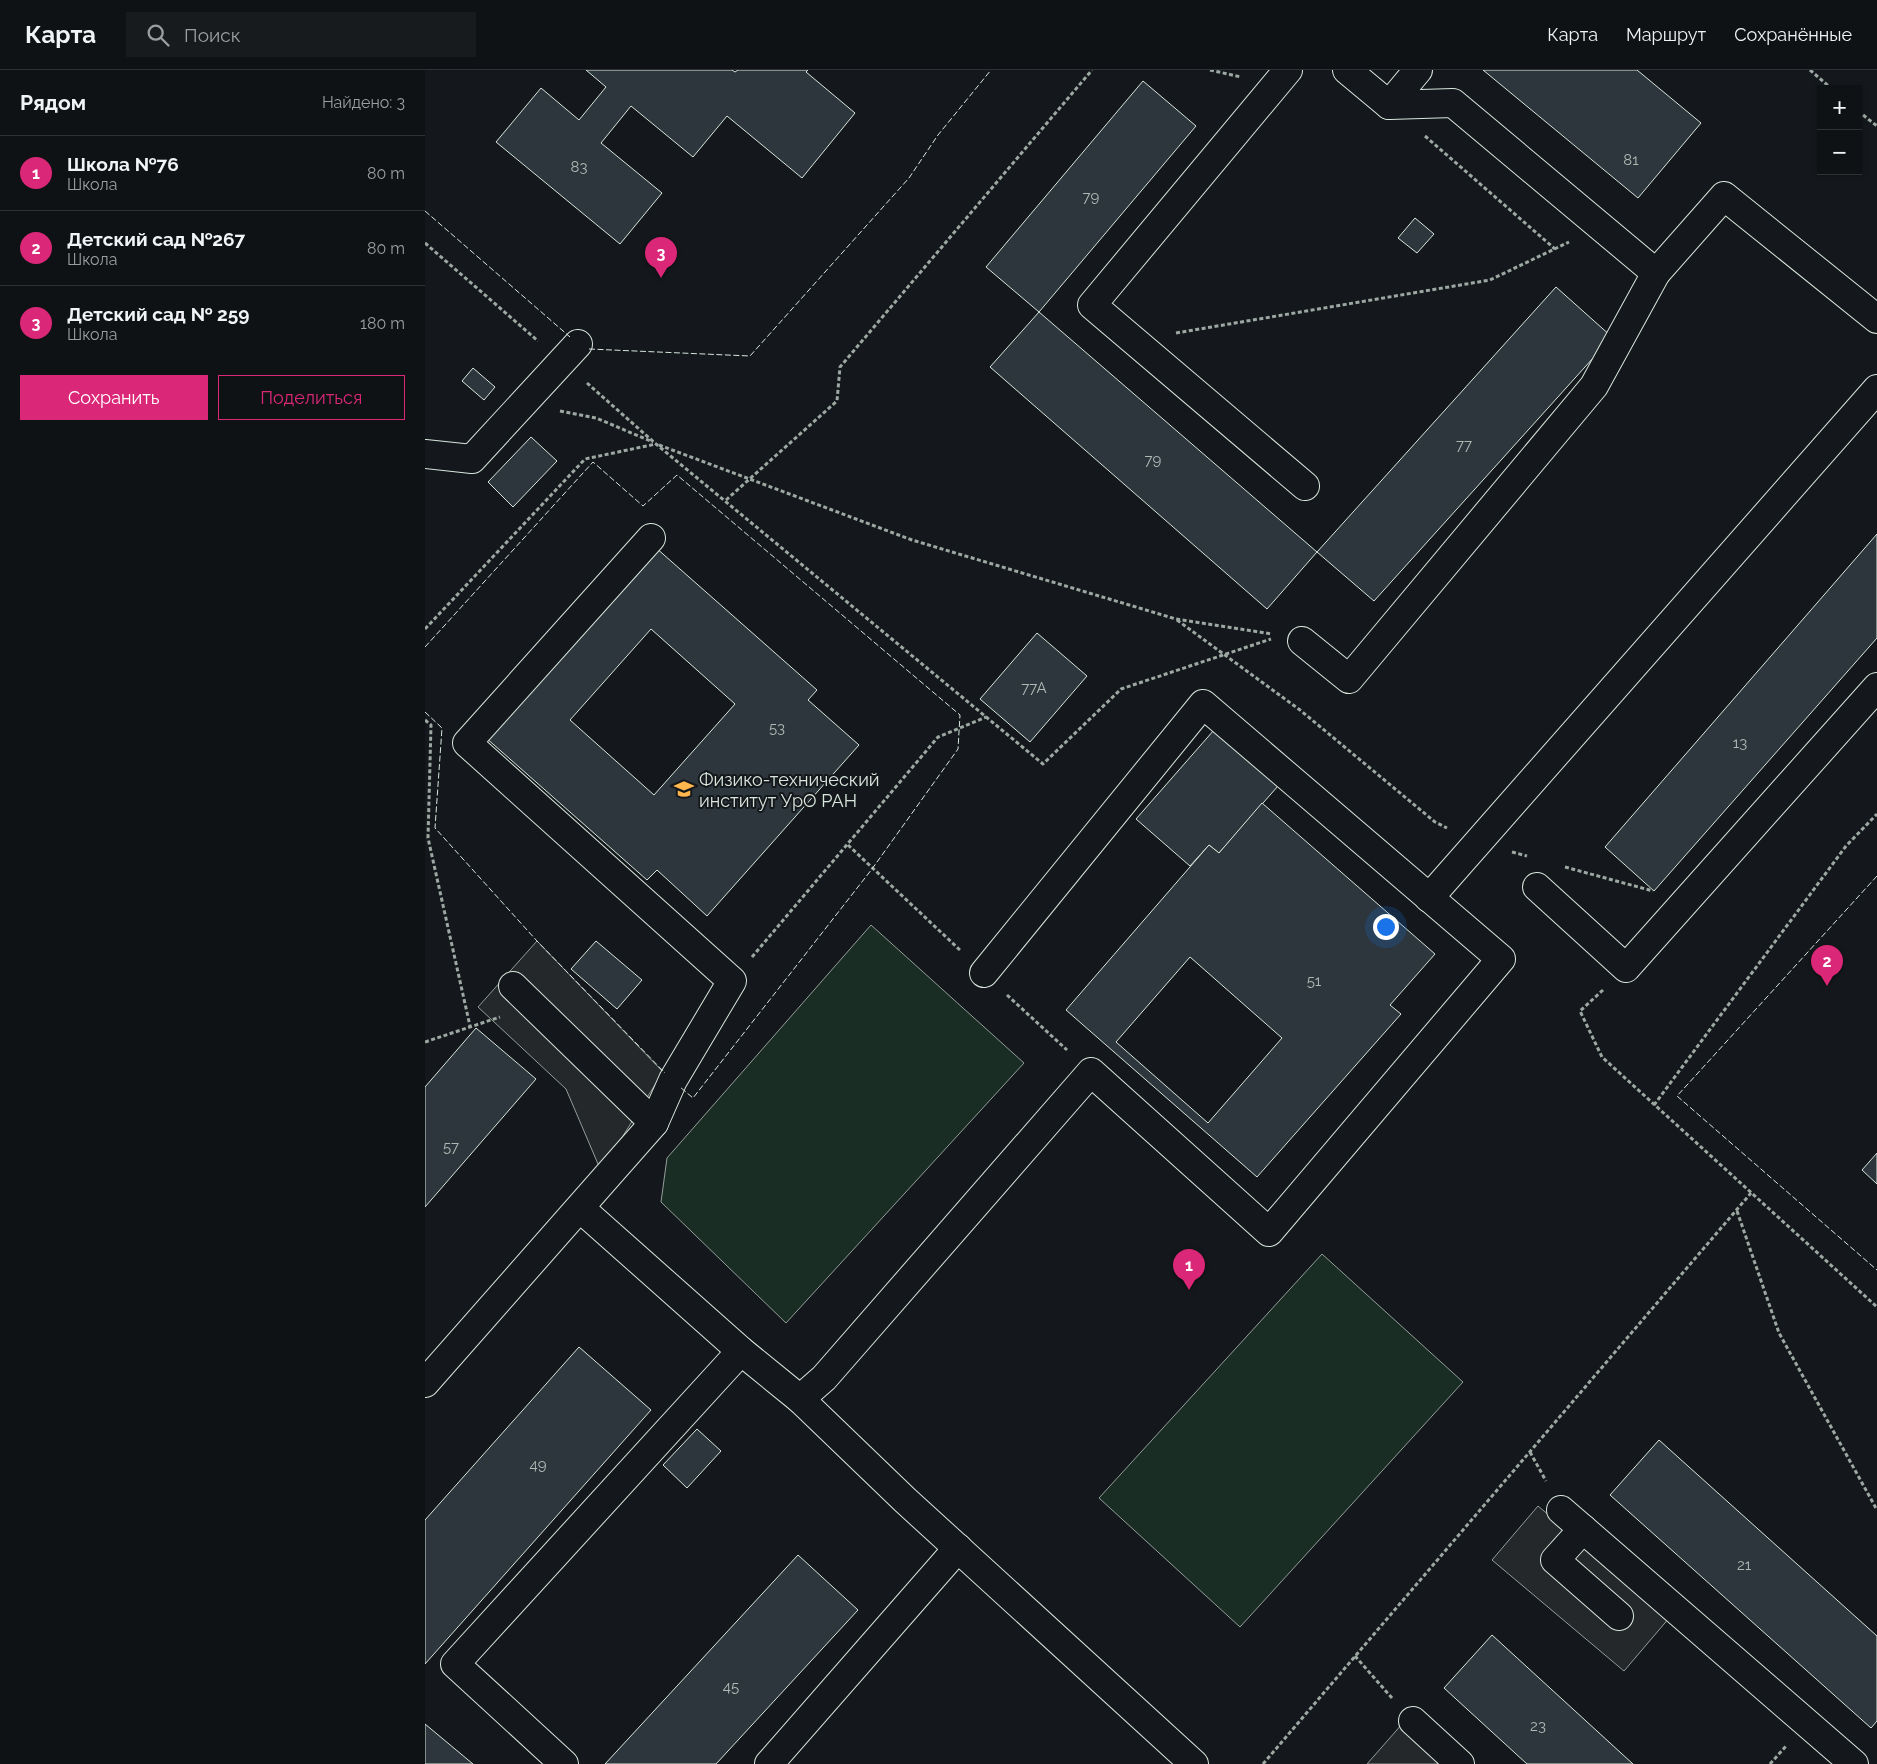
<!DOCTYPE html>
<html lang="ru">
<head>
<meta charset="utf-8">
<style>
	body { margin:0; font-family:Raleway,sans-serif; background:#181b1e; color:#f1f3f6 }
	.controls { position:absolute; right:15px; top:15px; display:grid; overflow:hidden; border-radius:0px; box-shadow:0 1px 4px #0004 }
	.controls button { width:45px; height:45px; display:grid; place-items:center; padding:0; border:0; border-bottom:1px solid #2f3234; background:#0f1215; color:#f1f3f6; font:25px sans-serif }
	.you { position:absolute; left:960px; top:856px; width:18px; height:18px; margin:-12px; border:4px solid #fff; border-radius:50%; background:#1a73e8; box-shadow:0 0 0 8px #1a73e833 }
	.badge { display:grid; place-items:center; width:32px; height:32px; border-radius:50%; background:#db2777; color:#fff; font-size:16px; font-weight:700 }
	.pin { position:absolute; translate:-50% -41px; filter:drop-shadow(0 1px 2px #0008) }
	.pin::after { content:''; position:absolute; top:26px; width:18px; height:15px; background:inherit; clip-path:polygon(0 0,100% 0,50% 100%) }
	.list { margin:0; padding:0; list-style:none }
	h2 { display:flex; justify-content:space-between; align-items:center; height:65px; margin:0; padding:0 20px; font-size:21px }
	h2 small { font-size:16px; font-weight:400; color:#9b9ea0 }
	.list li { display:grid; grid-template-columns:32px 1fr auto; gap:15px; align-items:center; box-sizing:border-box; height:75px; padding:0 20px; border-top:1px solid #2f3234 }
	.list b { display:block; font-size:19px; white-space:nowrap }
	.list p { margin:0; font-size:16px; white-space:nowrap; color:#9b9ea0 }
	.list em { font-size:16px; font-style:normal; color:#9b9ea0 }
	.actions { display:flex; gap:10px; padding:15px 20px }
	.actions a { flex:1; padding:11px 0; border:1px solid #db2777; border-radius:0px; text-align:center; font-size:18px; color:#db2777 }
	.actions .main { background:#db2777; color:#fff }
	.icon { flex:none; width:28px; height:28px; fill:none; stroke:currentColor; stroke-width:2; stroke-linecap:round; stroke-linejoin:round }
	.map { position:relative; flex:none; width:1452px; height:1694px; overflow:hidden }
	header { display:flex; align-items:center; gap:30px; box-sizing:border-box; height:70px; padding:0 25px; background:#0f1215; border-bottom:1px solid #2f3234 }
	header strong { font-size:24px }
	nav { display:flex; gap:28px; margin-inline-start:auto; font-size:18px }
	.search { width:350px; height:45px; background:#181b1e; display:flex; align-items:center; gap:12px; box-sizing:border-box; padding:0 18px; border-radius:0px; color:#9b9ea0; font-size:19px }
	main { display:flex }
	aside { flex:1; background:#0f1215 }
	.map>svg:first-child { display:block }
	.green { fill:#1a2d24; stroke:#939e99 }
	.parking { fill:#24282b; stroke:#939e99 }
	.building { fill:#2c363c; stroke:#d8e6dc; fill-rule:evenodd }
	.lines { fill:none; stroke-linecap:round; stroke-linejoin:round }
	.minor-casing { stroke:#d8e6dc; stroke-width:30 }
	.path { stroke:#9da8a2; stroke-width:3; stroke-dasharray:4 2.5; stroke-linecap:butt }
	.minor { stroke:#14181c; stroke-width:28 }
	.fence { stroke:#d8e6dc; stroke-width:1; stroke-dasharray:6 2.5; stroke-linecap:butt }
	.labels { text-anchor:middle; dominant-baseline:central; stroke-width:4; stroke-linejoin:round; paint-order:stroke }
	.number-label { font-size:15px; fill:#adbab4 }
	.poi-label { font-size:18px; fill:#d8e6dc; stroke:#14181c; text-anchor:start }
</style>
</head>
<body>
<header>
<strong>Карта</strong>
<div class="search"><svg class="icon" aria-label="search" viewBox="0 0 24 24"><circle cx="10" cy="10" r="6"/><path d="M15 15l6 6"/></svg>Поиск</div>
<nav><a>Карта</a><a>Маршрут</a><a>Сохранённые</a></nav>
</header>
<main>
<aside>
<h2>Рядом<small>Найдено: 3</small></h2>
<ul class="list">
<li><span class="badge">1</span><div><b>Школа №76</b><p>Школа</p></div><em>80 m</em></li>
<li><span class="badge">2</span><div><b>Детский сад №267</b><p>Школа</p></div><em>80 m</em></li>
<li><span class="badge">3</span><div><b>Детский сад № 259</b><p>Школа</p></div><em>180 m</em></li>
</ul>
<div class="actions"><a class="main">Сохранить</a><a>Поделиться</a></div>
</aside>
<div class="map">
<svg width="1452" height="1694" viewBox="0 0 1452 1694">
	<rect width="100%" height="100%" fill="#14181c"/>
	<g class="green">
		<polygon points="446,855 599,993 361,1253 236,1132 242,1088"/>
		<polygon points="897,1184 1038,1312 815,1557 674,1428"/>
	</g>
	<g class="parking">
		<polygon points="112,871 238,1002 176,1101 141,1019 53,937"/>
		<polygon points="1113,1436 1245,1547 1199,1601 1067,1490"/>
		<polygon points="978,1653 1025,1694 942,1694"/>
	</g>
	<g class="building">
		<polygon points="161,0 307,0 310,2 313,0 383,0 381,2 430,43 377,108 302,46 268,87 206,36 176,73 237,123 195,174 71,72 116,18 154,50 181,17"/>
		<polygon points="1058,0 1212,0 1276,53 1213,128"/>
		<polygon points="718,11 771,56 614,242 561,197"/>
		<polygon points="990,148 1009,164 992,183 973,168"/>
		<polygon points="1131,217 1187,267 949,531 892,482"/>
		<polygon points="614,242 892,482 842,539 565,297"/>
		<polygon points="48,298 70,317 59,330 37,311"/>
		<polygon points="106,367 132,391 88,437 63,412"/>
		<polygon points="1452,464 1452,568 1229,821 1180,777"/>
		<path d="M230,477L392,620L383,630L434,675L282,846L232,800L222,810L60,667ZM226,559L310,634L229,725L145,650Z"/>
		<polygon points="612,563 662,606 605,672 555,629"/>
		<polygon points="789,660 853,716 794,783 784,775 765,796 711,749"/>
		<path d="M837,733L1010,884L965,935L976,944L832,1107L641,940L784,775L794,783ZM765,887L857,968L783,1053L691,972Z"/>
		<polygon points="171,871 217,910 192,939 146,899"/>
		<polygon points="51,958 111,1009 0,1137 0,1017"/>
		<polygon points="1452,1083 1452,1114 1437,1100"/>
		<polygon points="154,1277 226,1340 0,1594 0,1450"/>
		<polygon points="272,1359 296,1381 262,1418 238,1395"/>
		<polygon points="1234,1370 1452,1566 1452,1651 1446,1658 1185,1425"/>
		<polygon points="373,1485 433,1540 291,1694 180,1694"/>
		<polygon points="1067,1565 1208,1694 1102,1694 1019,1618"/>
		<polygon points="0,1654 48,1694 0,1694"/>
	</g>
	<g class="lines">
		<defs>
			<g id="minor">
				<polyline points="863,0 667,235 880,416"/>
				<polyline points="922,0 964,35 993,0"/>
				<polyline points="964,35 1028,33 1231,203 1299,126 1452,249"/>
				<polyline points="0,384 47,389 153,274"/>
				<polyline points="877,571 924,609 1169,316 1231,203"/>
				<polyline points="1112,817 1201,898 1452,617"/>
				<polyline points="1004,828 1452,319"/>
				<polyline points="88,916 229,1053"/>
				<polyline points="155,1138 316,1281 375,1329 480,1430 769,1694"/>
				<polyline points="0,1313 229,1053 248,1010 307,911 42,673 226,468"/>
				<polyline points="375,1329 399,1308 666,1002 844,1162 1076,889 778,634 559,903"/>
				<polyline points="1136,1440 1429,1694"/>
				<polyline points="1158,1459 1130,1490 1194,1546"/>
				<polyline points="988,1651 1035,1694"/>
				<polyline points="139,1694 30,1594 316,1281"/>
				<polyline points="344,1694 533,1478"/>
			</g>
		</defs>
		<use href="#minor" class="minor-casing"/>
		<g class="path">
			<polyline points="785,0 816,7"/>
			<polyline points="1385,0 1407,19"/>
			<polyline points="1433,41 1452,56"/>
			<polyline points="1000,66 1130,179"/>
			<polyline points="0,173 113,271"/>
			<polyline points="751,263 1065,210 1144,172"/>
			<polyline points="162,313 231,374 618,694 696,619 846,569"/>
			<polyline points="135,341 171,348 228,372"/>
			<polyline points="234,375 487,470 751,549 847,564"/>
			<polyline points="301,430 412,331 415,297 667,0"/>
			<polyline points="752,550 875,640 1010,752 1022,758"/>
			<polyline points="0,559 160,389 231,374"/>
			<polyline points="0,650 6,655 3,768 45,956"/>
			<polyline points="423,775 536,881"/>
			<polyline points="1087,782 1102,786"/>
			<polyline points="1140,797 1228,821"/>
			<polyline points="327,887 513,667 561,647"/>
			<polyline points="1178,920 1155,941 1177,987 1452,1237"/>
			<polyline points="582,925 642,980"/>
			<polyline points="0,972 75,947"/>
			<polyline points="1229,1035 1421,776 1452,744"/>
			<polyline points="1312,1141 1354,1263 1452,1440"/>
			<polyline points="1105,1382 1121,1411"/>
			<polyline points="930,1586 967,1628"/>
			<polyline points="838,1694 1326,1123"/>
			<polyline points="1345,1694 1361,1676"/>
		</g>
		<use href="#minor" class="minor"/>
		<g class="fence">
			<polyline points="0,141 145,267"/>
			<polyline points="164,279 325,286 484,108 513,65 566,0"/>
			<polyline points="0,577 168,392 218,436 252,405 535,645 533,679 447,799 268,1028 255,1017"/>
			<polyline points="0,642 17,658 10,758 112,871 240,1003"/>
			<polyline points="1452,806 1252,1026 1452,1200"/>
		</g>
	</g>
	<defs>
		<symbol id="university-bare" viewBox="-9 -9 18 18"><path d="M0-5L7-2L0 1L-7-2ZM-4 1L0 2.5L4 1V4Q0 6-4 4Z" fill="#ffb74d" stroke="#14181c" stroke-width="2.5" paint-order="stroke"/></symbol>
	</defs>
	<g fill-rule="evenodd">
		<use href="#university-bare" x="245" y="705" width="28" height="28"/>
	</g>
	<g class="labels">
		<g class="number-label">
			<text x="1206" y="90">81</text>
			<text x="154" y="97">83</text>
			<text x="666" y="127">79</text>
			<text x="1039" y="375">77</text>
			<text x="728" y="390">79</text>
			<text x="609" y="618">77А</text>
			<text x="352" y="658">53</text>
			<text x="1315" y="673">13</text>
			<text x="889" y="911">51</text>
			<text x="26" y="1077">57</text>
			<text x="113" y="1395">49</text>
			<text x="1319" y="1495">21</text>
			<text x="306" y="1617">45</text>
			<text x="1113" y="1656">23</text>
		</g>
		<g class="poi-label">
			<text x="274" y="709">Физико-технический<tspan x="274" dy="21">институт УрО РАН</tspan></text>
		</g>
	</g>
</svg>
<div class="controls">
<button>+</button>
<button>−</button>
</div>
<div class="you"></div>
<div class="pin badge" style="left:764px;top:1220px">1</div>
<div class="pin badge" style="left:1402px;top:916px">2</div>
<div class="pin badge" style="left:236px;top:208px">3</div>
</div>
</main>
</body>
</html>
